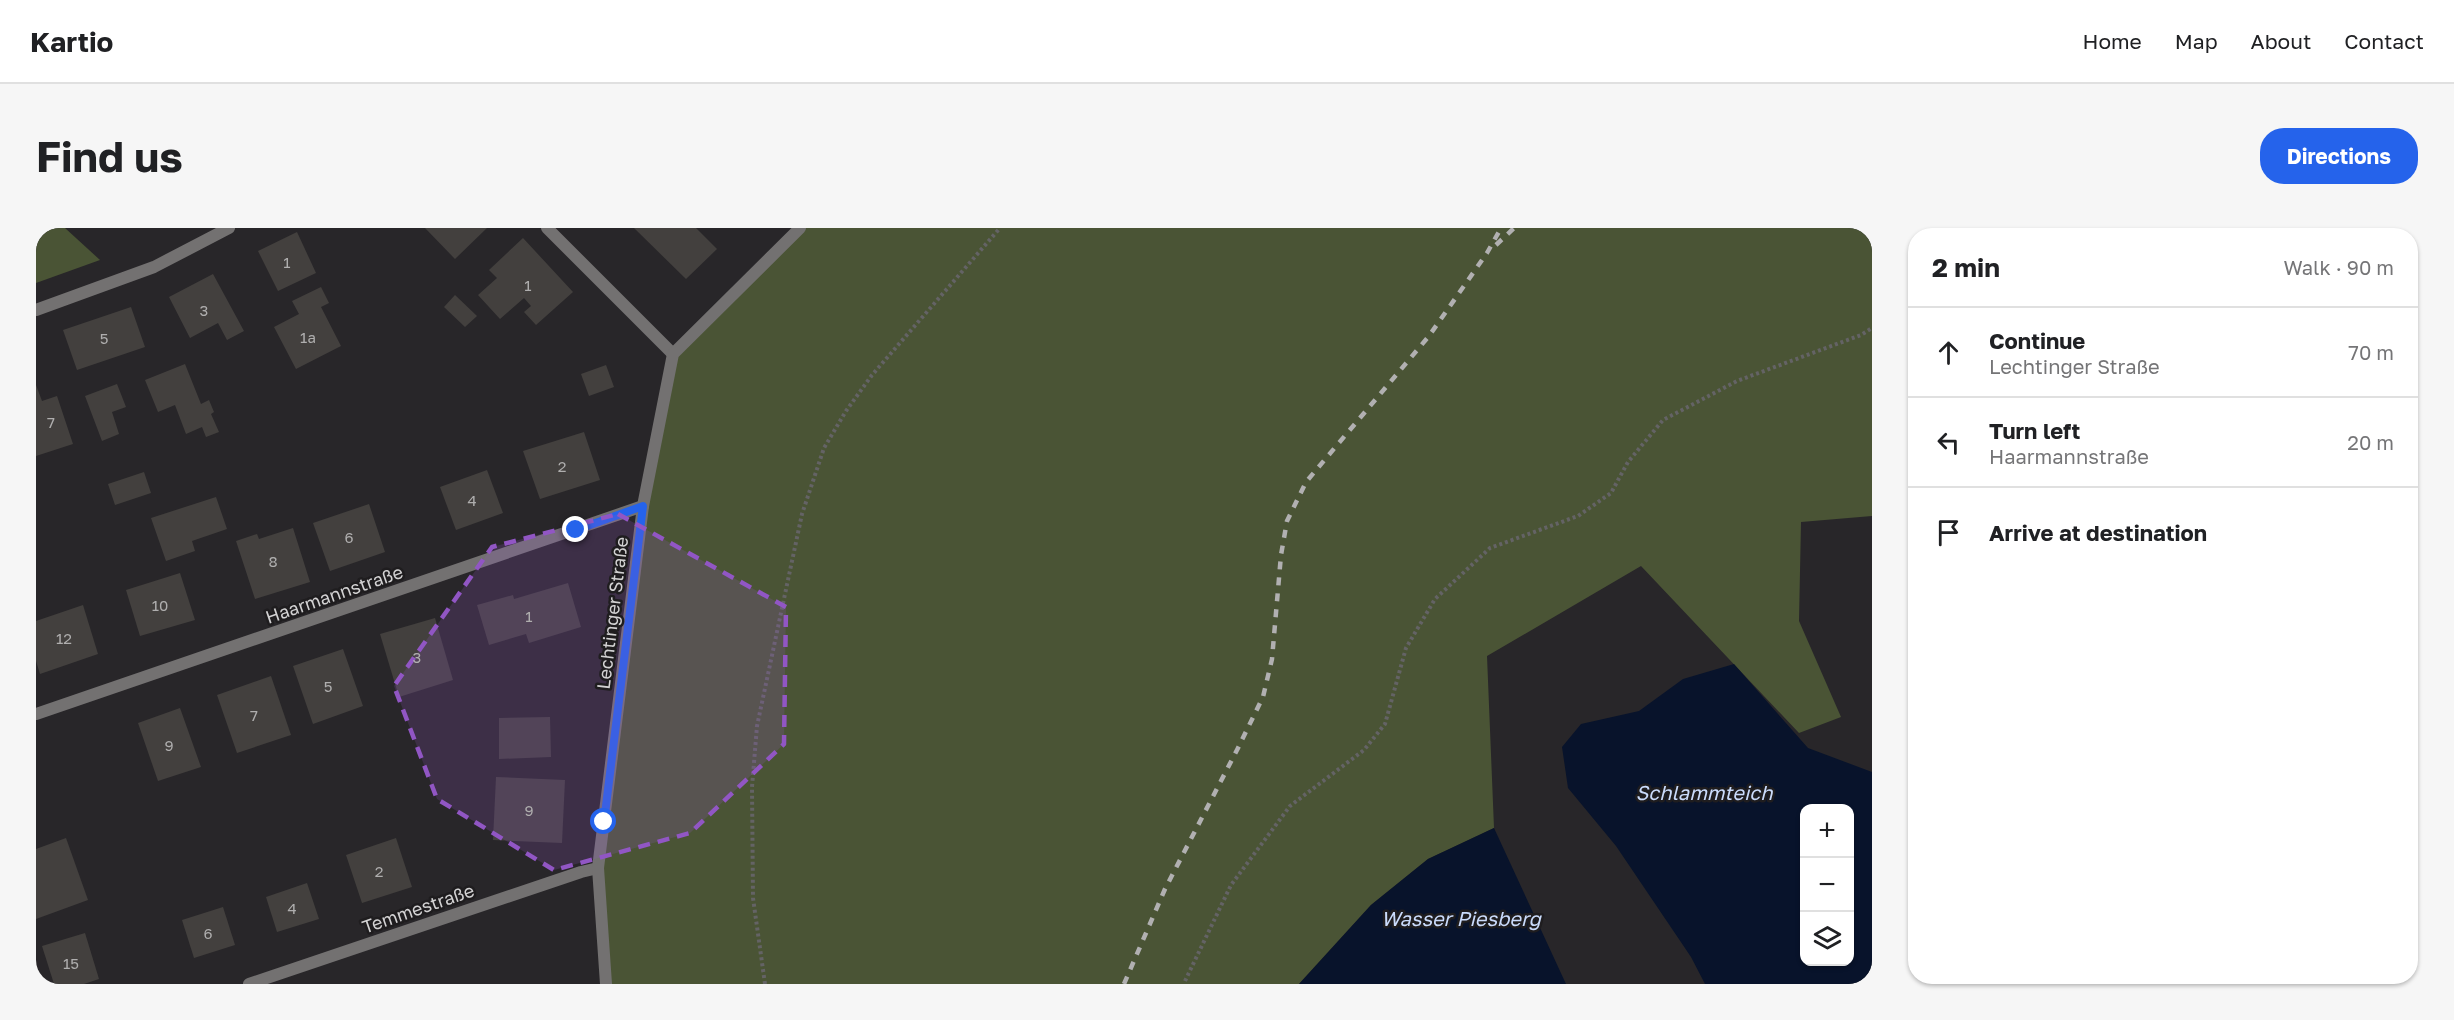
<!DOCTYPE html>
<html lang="en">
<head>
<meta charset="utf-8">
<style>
	body { margin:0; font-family:"Golos Text",sans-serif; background:#f6f6f6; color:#202124 }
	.controls { position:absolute; right:18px; bottom:18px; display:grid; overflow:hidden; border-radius:12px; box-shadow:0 2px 4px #0004 }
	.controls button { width:54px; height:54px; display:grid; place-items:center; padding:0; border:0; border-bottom:2px solid #e0e0e0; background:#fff; color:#202124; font:30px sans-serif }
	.stop { position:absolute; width:18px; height:18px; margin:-14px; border:4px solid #2563eb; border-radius:50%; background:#fff }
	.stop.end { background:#2563eb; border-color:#fff; box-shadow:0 2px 6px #0008 }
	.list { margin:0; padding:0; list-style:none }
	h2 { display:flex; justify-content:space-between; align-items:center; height:78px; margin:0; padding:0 24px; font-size:26px }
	h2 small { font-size:20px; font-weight:400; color:#757577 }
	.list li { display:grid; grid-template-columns:39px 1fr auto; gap:18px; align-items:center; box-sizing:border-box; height:90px; padding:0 24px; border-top:2px solid #e0e0e0 }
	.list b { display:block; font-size:22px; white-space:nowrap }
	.list p { margin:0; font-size:20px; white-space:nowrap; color:#757577 }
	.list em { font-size:20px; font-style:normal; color:#757577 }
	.icon { flex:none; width:33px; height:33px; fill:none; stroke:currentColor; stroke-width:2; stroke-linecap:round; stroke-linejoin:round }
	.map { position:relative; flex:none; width:1836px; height:756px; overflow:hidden; border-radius:24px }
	header { display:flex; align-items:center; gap:36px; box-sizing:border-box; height:84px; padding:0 30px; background:#fff; border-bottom:2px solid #e0e0e0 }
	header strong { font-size:28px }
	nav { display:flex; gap:33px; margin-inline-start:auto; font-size:21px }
	.intro { display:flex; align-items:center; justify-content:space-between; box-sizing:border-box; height:144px; padding:0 36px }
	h1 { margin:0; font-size:42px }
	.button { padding:15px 27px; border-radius:24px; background:#2563eb; color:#fff; font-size:21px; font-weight:700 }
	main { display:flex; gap:36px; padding:0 36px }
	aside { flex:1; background:#fff; border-radius:24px; box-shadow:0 2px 4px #0004 }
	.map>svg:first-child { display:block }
	.forest { fill:#4a5435 }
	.water { fill:#08132b; fill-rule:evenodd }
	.building { fill:#43403e }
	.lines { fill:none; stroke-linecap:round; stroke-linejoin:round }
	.path { stroke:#646365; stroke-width:4; stroke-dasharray:3 3; stroke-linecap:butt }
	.minor { stroke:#737171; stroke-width:12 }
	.rail { stroke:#b1b0b1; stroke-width:4.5; stroke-dasharray:8 8; stroke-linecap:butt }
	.route { stroke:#2563eb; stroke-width:8 }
	.marked { fill:#9156c4; fill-opacity:0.2; stroke:#9156c4; stroke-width:4.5; stroke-dasharray:12 8; stroke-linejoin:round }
	.labels { text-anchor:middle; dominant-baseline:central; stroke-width:5; stroke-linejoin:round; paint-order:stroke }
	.number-label { font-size:15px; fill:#afaeae }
	.street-label { font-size:18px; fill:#d3d2d3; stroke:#1f1d1f }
	.water-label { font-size:20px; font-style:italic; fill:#cadbfb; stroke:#1f1d1f }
</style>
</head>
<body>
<header>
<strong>Kartio</strong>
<nav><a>Home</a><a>Map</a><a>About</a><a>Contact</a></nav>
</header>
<div class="intro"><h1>Find us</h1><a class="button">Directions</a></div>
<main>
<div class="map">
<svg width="1836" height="756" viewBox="0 0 1836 756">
	<rect width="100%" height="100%" fill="#282629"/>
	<g class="forest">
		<polygon points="0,0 29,0 64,32 0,55"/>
		<polygon points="764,0 1836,0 1836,288 1765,294 1763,393 1805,489 1763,505 1605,338 1451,428 1458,600 1392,631 1335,677 1263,756 570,756 562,640 607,278 637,126"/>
	</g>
	<g class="water">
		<path d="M1698,436L1772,520L1836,544V756H1669L1655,729L1580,618L1532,560L1526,519L1545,496L1603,483L1647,451ZM1814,580V734H1768V580Z"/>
		<polygon points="1458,600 1530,756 1263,756 1335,677 1392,631"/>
	</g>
	<g class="building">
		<polygon points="389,0 451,0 419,31"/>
		<polygon points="598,0 660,0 681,21 650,51"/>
		<polygon points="261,4 280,45 242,63 222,23"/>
		<polygon points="487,10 537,64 500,97 488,84 495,78 488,70 464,91 442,67 461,50 453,42"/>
		<polygon points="177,46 208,103 191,112 182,95 154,110 133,69"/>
		<polygon points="285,59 293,75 285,79 305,118 260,141 238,99 263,86 256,73"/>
		<polygon points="419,67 441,88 429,99 408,79"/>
		<polygon points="95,79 109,119 41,142 27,102"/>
		<polygon points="149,136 165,176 173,172 178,184 175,186 183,204 170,209 166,199 150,206 139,177 122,184 109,152"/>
		<polygon points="570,137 578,159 553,168 545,146"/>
		<polygon points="81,156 90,179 76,184 83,206 66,213 49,168"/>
		<polygon points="0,157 6,173 21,168 37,216 0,228"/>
		<polygon points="548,204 564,252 504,271 487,223"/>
		<polygon points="451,242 467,285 420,302 404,259"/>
		<polygon points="108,244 115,265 79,277 72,256"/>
		<polygon points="180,269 191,301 156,313 159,323 130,333 115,290"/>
		<polygon points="333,276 349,324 294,343 277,295"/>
		<polygon points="257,300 274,354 219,371 200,313 221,306 223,311"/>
		<polygon points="144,345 159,392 104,408 90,362"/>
		<polygon points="532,355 545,399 493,415 490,406 453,417 441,377 477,367 478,371"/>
		<polygon points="47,377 62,426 4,446 0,433 0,393"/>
		<polygon points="399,390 417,452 363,469 344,406"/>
		<polygon points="307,421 327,478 277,496 257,438"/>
		<polygon points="235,448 255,507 201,525 181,467"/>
		<polygon points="144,480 165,539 122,553 102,495"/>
		<polygon points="514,489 515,529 463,531 463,490"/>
		<polygon points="460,549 529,552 526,615 457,612"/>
		<polygon points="30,610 52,672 0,691 0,621"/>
		<polygon points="360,610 376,659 326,675 310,627"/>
		<polygon points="271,655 283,691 241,704 230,669"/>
		<polygon points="187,679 199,717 158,730 146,692"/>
		<polygon points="49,705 63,751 48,756 18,756 6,718"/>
	</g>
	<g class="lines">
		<g class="path">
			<polyline points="1149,753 1195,657 1254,578 1328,522 1349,496 1370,420 1399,371 1454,320 1542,288 1575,265 1592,234 1627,192 1701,153 1825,107 1836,100"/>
			<polyline points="729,756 717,670 716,559 721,498 766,286 788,220 810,183 836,147 964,0"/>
		</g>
		<g class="minor">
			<polyline points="511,0 637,126"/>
			<polyline points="0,82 118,39 193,0"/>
			<polyline points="0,486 607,278"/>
			<polyline points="213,756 545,644 562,640"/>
			<polyline points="570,756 562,640 607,278 637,126 764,0"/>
		</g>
		<g class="rail">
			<polyline points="1460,17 1478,0"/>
			<polyline points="1088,756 1129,661 1201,522 1227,469 1236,431 1245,327 1251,293 1270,254 1393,108 1451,25 1465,0"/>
		</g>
	</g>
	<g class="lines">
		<polyline class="route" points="540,302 607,278 568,594"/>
	</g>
	<path class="marked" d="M582,286L750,379L748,516L654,605L518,642L401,571L358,458L456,319Z"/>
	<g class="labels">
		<g class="number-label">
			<text x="251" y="34">1</text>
			<text x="492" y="57">1</text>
			<text x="168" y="82">3</text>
			<text x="272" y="109">1a</text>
			<text x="68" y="110">5</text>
			<text x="15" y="194">7</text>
			<text x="526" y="238">2</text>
			<text x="436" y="272">4</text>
			<text x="313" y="309">6</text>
			<text x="237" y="333">8</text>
			<text x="124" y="377">10</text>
			<text x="493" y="388">1</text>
			<text x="28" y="410">12</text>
			<text x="381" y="429">3</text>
			<text x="292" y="458">5</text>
			<text x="218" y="487">7</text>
			<text x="133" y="517">9</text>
			<text x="493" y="582">9</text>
			<text x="343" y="643">2</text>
			<text x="256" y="680">4</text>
			<text x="172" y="705">6</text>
			<text x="35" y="735">15</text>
		</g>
		<g class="street-label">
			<text transform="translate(298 366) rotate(-19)">Haarmannstraße</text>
			<text transform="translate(576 385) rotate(-83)">Lechtinger Straße</text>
			<text transform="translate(382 680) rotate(-19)">Temmestraße</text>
		</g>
		<g class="water-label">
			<text x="1668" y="564">Schlammteich</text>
			<text x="1425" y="690">Wasser Piesberg</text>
		</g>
	</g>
</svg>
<div class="controls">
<button>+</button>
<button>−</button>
<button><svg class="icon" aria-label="layers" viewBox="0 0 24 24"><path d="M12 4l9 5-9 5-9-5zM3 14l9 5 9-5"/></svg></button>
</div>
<div class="stop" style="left:568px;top:594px"></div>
<div class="stop end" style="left:540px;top:302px"></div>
</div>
<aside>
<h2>2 min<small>Walk · 90 m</small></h2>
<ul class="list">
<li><svg class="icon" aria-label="ahead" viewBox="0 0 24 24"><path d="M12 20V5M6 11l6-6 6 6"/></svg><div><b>Continue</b><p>Lechtinger Straße</p></div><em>70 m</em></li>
<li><svg class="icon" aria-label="left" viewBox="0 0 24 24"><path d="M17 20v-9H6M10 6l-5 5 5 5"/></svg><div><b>Turn left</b><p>Haarmannstraße</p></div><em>20 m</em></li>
<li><svg class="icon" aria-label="arrive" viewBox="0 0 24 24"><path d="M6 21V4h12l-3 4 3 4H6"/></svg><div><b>Arrive at destination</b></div></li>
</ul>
</aside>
</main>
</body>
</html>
